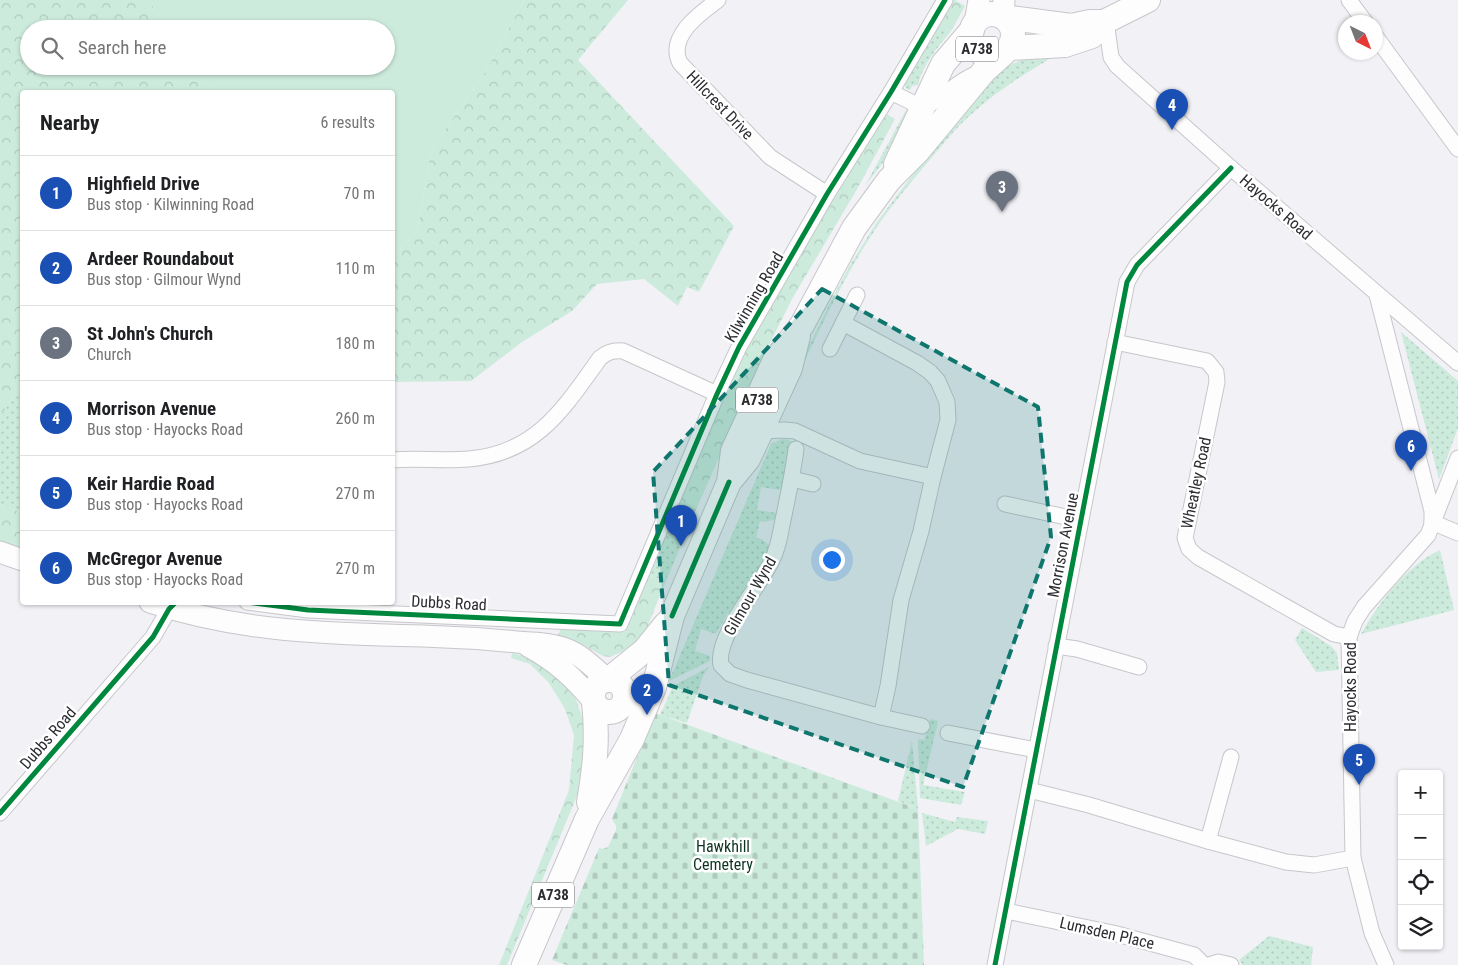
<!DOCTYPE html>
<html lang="en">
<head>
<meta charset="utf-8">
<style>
	body { margin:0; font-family:"Roboto Condensed",sans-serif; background:#f2f2f2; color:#202124 }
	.controls { position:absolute; right:15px; bottom:15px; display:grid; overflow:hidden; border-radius:5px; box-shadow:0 1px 4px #0004 }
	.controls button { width:45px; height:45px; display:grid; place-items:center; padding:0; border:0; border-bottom:1px solid #e0e0e0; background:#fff; color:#202124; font:25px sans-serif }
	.compass { position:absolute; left:1338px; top:15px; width:45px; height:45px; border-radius:50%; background:#fff; box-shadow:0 1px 4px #0004; rotate:138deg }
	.you { position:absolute; left:831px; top:559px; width:18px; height:18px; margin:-12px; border:4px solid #fff; border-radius:50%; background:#1a73e8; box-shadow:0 0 0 8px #1a73e833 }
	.badge { display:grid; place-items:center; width:32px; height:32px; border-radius:50%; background:#717276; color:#fff; font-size:16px; font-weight:700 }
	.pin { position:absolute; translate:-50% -41px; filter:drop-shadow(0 1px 2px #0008) }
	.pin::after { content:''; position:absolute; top:26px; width:18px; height:15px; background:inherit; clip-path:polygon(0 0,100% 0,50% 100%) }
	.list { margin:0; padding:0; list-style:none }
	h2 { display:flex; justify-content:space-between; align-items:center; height:65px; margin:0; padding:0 20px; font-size:21px }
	h2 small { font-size:16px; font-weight:400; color:#757577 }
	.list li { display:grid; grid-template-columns:32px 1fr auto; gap:15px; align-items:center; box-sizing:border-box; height:75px; padding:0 20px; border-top:1px solid #e0e0e0 }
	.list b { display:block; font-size:19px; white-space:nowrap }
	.list p { margin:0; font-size:16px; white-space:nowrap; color:#757577 }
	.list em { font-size:16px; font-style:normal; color:#757577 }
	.icon { flex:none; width:28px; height:28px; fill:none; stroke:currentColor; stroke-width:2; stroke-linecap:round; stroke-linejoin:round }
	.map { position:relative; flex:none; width:1458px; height:965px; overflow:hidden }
	.search { position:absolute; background:#fff; box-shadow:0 1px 4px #0004; left:20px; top:20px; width:375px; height:55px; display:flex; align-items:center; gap:12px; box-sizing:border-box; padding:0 18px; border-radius:28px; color:#757577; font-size:19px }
	.panel { position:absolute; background:#fff; box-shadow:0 1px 4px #0004; left:20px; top:90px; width:375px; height:515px; border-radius:5px }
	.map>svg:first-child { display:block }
	.grass { fill:url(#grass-dots) }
	.forest { fill:url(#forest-crowns) }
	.cemetery { fill:url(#cemetery-stones) }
	.green { fill:#cdebdd }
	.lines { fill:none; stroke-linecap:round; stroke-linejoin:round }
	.street-casing { stroke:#c7c7cb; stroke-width:17 }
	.secondary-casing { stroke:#c7c7cb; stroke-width:23 }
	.primary-casing { stroke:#c7c7cb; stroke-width:26 }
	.street { stroke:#fdfdfe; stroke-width:15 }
	.secondary { stroke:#fdfdfe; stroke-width:21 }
	.primary { stroke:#fdfdfe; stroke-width:24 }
	.cycleway-casing { stroke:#fff; stroke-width:8 }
	.cycleway { stroke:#00873e; stroke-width:5 }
	.marked { fill:#0f766e; fill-opacity:0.2; stroke:#0f766e; stroke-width:4; stroke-dasharray:10 6; stroke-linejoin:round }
	.labels { text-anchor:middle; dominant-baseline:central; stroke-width:5; stroke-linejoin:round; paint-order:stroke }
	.shield { fill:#fff; stroke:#6b6c6f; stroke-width:1 }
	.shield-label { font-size:15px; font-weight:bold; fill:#2c2d31 }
	.street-label { font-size:16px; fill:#2c2d31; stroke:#fff }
	.park-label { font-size:16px; fill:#0d3423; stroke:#fff }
</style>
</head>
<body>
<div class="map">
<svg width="1458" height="965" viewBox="0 0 1458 965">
	<defs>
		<pattern id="grass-dots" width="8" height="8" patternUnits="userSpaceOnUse" patternTransform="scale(1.25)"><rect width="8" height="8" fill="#cdebdd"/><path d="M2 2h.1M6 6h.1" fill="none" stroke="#b0cabe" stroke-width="1.8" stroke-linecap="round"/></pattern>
		<pattern id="forest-crowns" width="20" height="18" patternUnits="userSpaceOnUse" patternTransform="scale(1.25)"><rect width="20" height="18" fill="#cdebdd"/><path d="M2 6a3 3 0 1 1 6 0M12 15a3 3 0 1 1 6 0" fill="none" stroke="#b0cabe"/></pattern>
		<pattern id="cemetery-stones" width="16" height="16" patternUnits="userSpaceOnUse" patternTransform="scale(1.25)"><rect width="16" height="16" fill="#cdebdd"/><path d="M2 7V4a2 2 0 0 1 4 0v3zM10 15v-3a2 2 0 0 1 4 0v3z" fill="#b0cabe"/></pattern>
	</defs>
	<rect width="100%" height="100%" fill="#f1f1f6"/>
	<g class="grass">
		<path d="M938,23L951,31C937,48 923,64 918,85L912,86L910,90L906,88L903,81Z"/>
		<path d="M1062,52C1026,72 990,95 961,124C949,136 939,149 928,162C912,181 896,200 881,221C843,276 815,339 787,399L784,409V397L831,301L850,265L877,222L965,106L1005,67L1019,61L1035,56Z"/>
		<polygon points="906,110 909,116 885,160 865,186"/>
		<polygon points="1401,332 1458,381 1458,428 1439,479"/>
		<polygon points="22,382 22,513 0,504 0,417"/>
		<polygon points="782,439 786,439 802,446 789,447 781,490 761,487 757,510 777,513 776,519 766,522 760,521 756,538 762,539 770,546 766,558 731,614 728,613 716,634 701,629 695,651 710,656 710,661 669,681 771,444"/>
		<polygon points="678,505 695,512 666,581 648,575"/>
		<path d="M1440,550L1454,610L1361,634C1380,601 1406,566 1440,550Z"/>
		<polygon points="1302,628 1331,646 1337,653 1339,670 1316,672 1295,640"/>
		<polygon points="709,667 703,676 687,723 660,715 673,686"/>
		<polygon points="930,719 938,721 923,785 965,792 961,805 920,798 918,739 924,740"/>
		<polygon points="912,741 918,809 898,801"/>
		<polygon points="922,813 955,822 957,817 988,821 985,834 958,829 926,846"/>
		<polygon points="1269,936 1313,947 1311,965 1243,965 1239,960"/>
	</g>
	<g class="forest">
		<polygon points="0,0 148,0 169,29 29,29 29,66 195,66 213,92 22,92 22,382 0,417"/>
		<polygon points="524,0 628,0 578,60 734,226 699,292 687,287 678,306 644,279 597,284 572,311 522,342 471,381 393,382 392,248 397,252 417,232 431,150 487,69"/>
		<polygon points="951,0 955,0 965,6 951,31 938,23"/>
		<path d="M883,112L895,119L856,191L792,299L765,353L695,512L678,505C700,453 720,401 745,352C787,270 837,191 883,112Z"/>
		<polygon points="0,504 22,513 22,550 0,541"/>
		<polygon points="648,575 666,581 646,630 636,644 628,649 610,657 603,656 581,644 558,635 561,628 625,632"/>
		<polygon points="512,653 530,657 556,672 575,697 584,722 585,752 581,786 507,965 499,965 569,790 574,735 565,709 549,683 530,664 511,658"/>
	</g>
	<polygon class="cemetery" points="655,713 918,809 924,965 567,965 552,960 599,848 603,849 608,847 616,830 616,826 612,819"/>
	<polygon class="green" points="148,0 524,0 487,69 431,150 417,232 397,252 392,248 392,92 213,92 195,66 386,66 386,29 169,29"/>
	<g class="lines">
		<defs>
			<g id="street">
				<path d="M718,0C699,14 667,37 680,63L770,157L827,194"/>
				<polyline points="1349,0 1365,22"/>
				<polyline points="1106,21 1111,57 1117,66 1231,168 1458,363"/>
				<polyline points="1376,37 1458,149"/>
				<path d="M891,92L923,108C943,99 956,81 976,74"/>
				<polyline points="1377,295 1432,511 1432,521"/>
				<polyline points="843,323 917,363 930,372 938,381 947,402 948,420 933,477"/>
				<polyline points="1115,342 1207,361 1216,372 1217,382 1185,538 1189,549 1198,557 1334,634 1349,637"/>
				<polyline points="830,349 857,295"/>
				<polyline points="761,431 784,430 795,431 860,461 933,477 921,531 901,600 888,686 881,717"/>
				<path d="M796,449C793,473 788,496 783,520C780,535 778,550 770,564C758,588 715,638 721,665L730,674L747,680L881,717L922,726"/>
				<path d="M392,460C418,458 444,461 469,459C537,453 564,408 600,358C607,352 613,350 623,351L717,394"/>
				<polyline points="792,479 813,484"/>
				<polyline points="1005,504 1080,520"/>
				<polyline points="1432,522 1458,533"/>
				<polyline points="247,602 308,610 620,624 717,394 739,347 827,194 891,92 945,0"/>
				<polyline points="1056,646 1077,649 1139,667"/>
				<polyline points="948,733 1036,750"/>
				<polyline points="1029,790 1089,805 1208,841 1286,862 1314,865 1353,858"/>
				<polyline points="0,813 153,637 169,609"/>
				<polyline points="1208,841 1231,757"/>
				<polyline points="1006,911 1113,933 1194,955 1204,965"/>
				<polyline points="995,965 1127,282 1137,265 1231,168"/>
				<polyline points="1209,965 1218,962 1231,965"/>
				<polyline points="1386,965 1372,933 1353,858 1349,637 1355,621 1364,607 1428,535 1458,458"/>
			</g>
			<g id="secondary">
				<polyline points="1003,17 1004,0"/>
				<polyline points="975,23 979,0"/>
				<polyline points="0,552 22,560"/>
				<path d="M150,602C240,632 330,634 423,636C454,637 486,639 517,642C533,643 550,643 566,649C582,655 595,669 608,680"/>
				<path d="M528,646C556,661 574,678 594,702"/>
			</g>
			<g id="primary">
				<circle cx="992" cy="35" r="21"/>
				<polyline points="1003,17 1071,26 1090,22 1100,22"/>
				<polyline points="1009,48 1065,45 1092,36 1106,21 1148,0"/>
				<polyline points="896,164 943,64 972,30"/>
				<polyline points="730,481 748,459 757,440 790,368 798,336"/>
				<circle cx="609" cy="696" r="16"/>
				<polyline points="608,680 645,650 666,624"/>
				<path d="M589,802C595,767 598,738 594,702"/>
				<polyline points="524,965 587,819 632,739 654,687 672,616 729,482 733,451 775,360 802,325 854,228 889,180 917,152 984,71 1004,53"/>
			</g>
		</defs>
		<use href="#street" class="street-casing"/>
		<use href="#secondary" class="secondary-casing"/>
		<use href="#primary" class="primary-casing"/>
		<use href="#street" class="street"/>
		<use href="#secondary" class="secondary"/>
		<use href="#primary" class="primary"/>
		<defs>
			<g id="cycleway">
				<polyline points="247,602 308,610 620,624 717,394 739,347 827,194 891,92 945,0"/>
				<polyline points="672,616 729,482"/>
				<polyline points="0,813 153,637 169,609 176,602"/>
				<polyline points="995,965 1127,282 1137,265 1231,168"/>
			</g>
		</defs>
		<use href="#cycleway" class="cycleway-casing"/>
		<use href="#cycleway" class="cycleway"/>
	</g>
	<path class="marked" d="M822,289L1038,407L1051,537L963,787L669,685L653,472Z"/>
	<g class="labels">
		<g class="shield">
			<rect x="956" y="36.5" width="42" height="25" rx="4"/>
			<rect x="736" y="387.5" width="42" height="25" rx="4"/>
			<rect x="532" y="882.5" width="42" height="25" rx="4"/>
		</g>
		<g class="shield-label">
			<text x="977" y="49">A738</text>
			<text x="757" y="400">A738</text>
			<text x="553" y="895">A738</text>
		</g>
		<g class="street-label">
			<text transform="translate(720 105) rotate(46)">Hillcrest Drive</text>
			<text transform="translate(1276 207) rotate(41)">Hayocks Road</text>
			<text transform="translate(754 297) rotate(-60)">Kilwinning Road</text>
			<text transform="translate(1196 483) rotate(-78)">Wheatley Road</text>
			<text transform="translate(1063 545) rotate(-79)">Morrison Avenue</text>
			<text transform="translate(750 596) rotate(-60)">Gilmour Wynd</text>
			<text transform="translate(449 603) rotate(3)">Dubbs Road</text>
			<text transform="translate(1350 687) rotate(-90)">Hayocks Road</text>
			<text transform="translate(48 738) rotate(-49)">Dubbs Road</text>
			<text transform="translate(1107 933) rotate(13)">Lumsden Place</text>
		</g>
		<g class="park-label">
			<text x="723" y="846">Hawkhill<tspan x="723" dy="18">Cemetery</tspan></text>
		</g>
	</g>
</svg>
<div class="controls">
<button>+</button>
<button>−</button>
<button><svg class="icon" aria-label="locate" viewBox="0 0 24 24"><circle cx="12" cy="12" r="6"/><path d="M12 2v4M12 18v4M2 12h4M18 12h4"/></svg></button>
<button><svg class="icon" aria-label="layers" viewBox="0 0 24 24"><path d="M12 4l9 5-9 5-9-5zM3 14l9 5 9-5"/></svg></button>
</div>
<svg class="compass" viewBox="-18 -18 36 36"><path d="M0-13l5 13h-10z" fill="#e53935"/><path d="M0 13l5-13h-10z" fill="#757577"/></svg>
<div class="you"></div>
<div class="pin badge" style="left:681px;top:546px;background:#1a4fb4">1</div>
<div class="pin badge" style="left:647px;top:715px;background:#1a4fb4">2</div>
<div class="pin badge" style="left:1002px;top:212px;background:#6b7280">3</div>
<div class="pin badge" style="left:1172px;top:130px;background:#1a4fb4">4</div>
<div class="pin badge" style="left:1359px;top:785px;background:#1a4fb4">5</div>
<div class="pin badge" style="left:1411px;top:471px;background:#1a4fb4">6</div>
<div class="search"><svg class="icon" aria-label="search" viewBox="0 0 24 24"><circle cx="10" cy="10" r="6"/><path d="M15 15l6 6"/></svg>Search here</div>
<section class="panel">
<h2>Nearby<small>6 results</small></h2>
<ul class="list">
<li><span class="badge" style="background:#1a4fb4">1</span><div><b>Highfield Drive</b><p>Bus stop · Kilwinning Road</p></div><em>70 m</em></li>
<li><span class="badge" style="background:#1a4fb4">2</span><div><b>Ardeer Roundabout</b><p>Bus stop · Gilmour Wynd</p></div><em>110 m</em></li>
<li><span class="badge" style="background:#6b7280">3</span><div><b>St John's Church</b><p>Church</p></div><em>180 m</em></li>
<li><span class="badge" style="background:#1a4fb4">4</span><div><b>Morrison Avenue</b><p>Bus stop · Hayocks Road</p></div><em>260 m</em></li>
<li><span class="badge" style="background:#1a4fb4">5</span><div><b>Keir Hardie Road</b><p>Bus stop · Hayocks Road</p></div><em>270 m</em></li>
<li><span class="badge" style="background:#1a4fb4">6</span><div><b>McGregor Avenue</b><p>Bus stop · Hayocks Road</p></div><em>270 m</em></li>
</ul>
</section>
</div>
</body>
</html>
